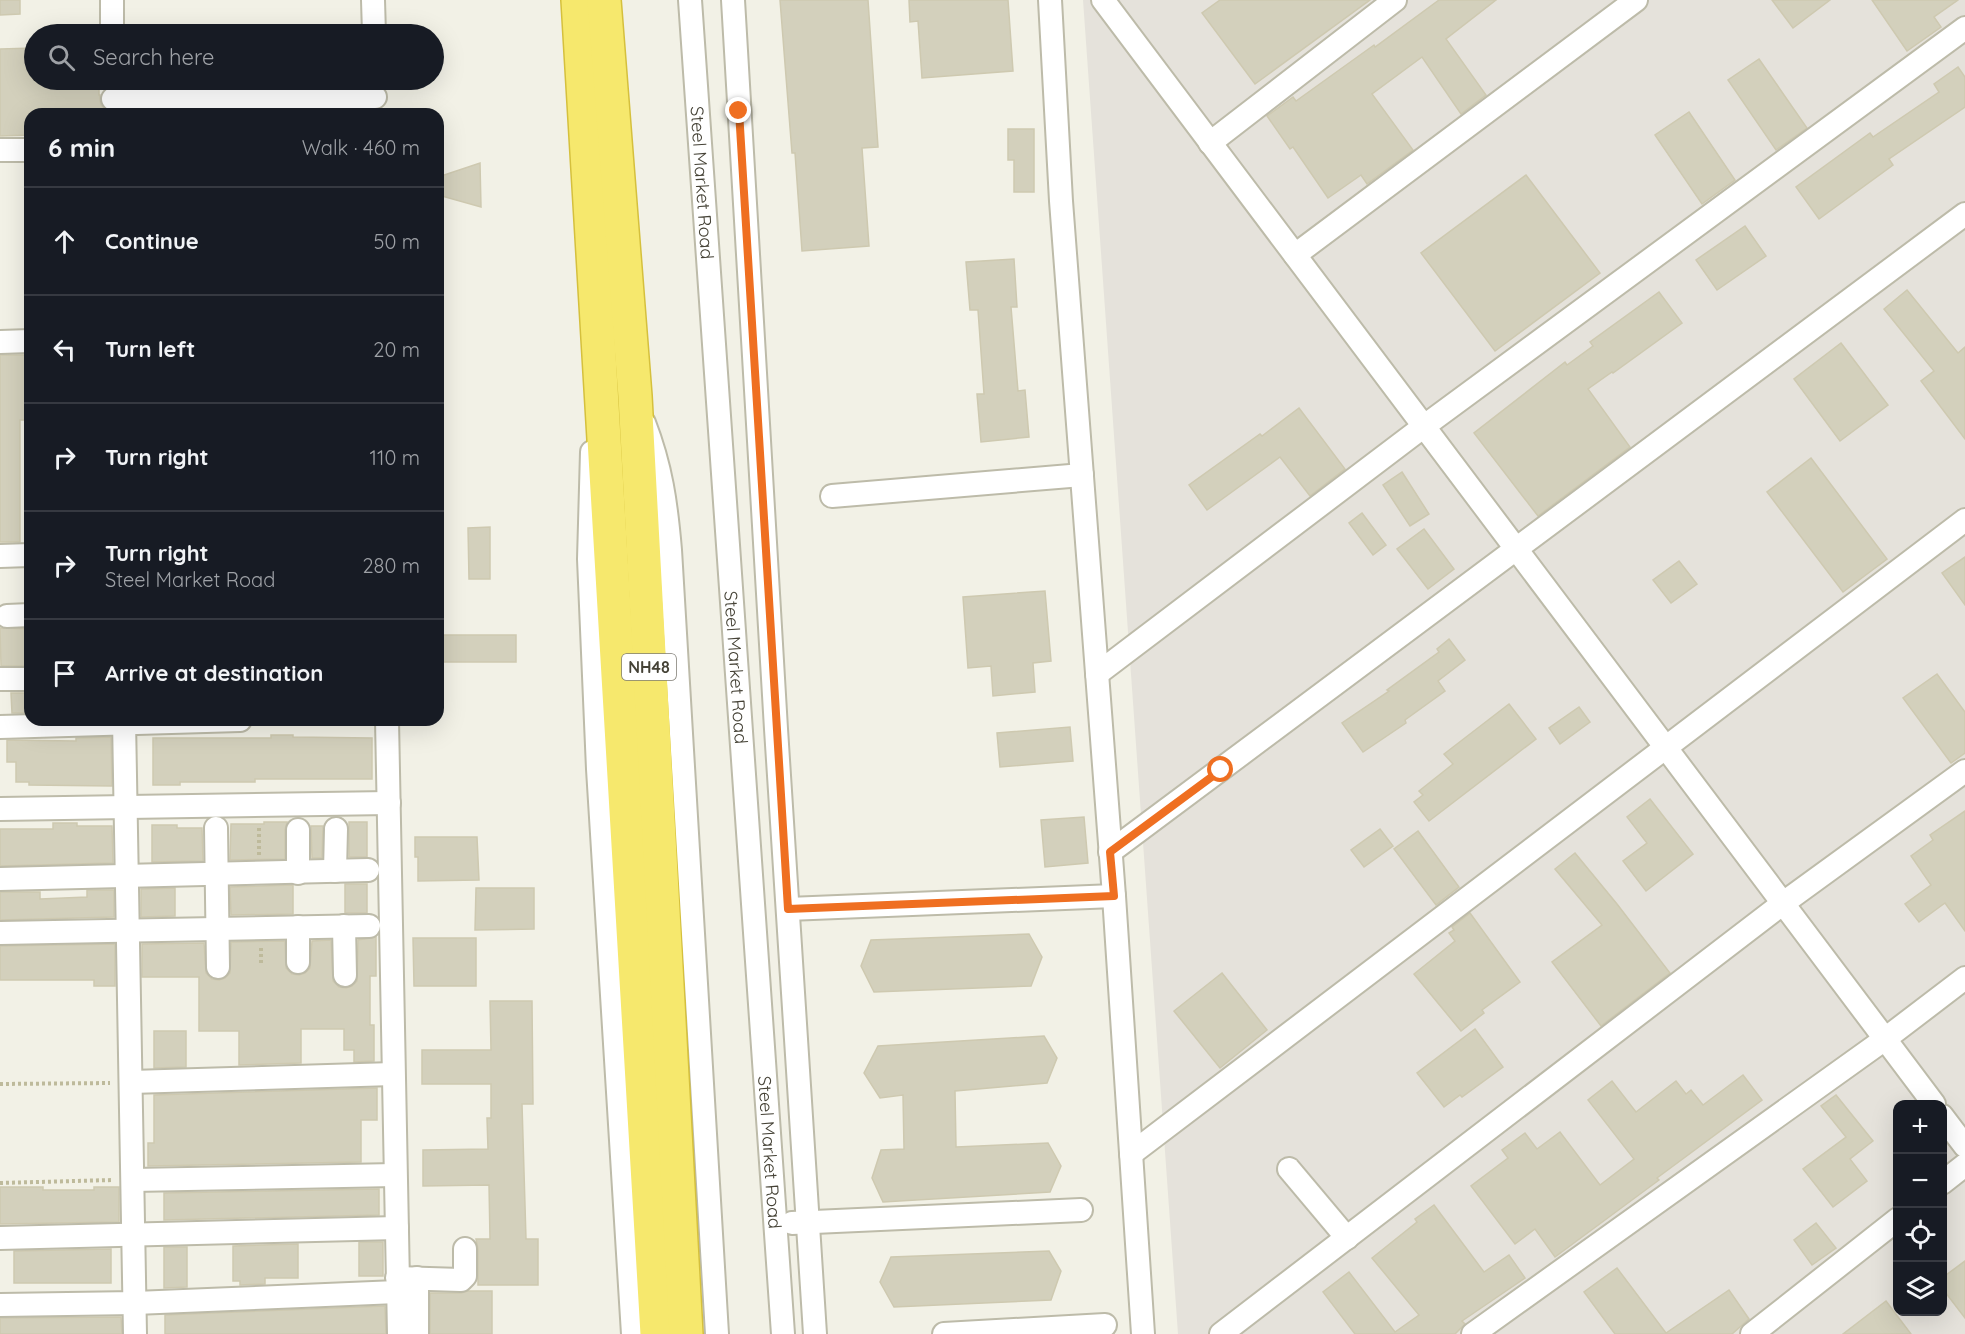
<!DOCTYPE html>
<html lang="en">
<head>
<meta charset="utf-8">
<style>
	body { margin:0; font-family:Quicksand,sans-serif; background:#20242c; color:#f1f3f6 }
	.controls { position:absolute; right:18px; bottom:18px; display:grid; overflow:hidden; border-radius:12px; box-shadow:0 6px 24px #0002 }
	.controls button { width:54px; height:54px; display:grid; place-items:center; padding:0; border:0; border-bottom:2px solid #363941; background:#171b24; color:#f1f3f6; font:30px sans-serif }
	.stop { position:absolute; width:18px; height:18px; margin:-14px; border:4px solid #ef6f21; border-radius:50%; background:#fff }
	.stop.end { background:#ef6f21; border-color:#fff; box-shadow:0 2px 6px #0008 }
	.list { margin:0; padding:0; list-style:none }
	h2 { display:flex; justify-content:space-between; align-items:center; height:78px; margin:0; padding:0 24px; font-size:26px }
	h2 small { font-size:20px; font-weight:400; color:#9ea1a6 }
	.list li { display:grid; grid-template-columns:39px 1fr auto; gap:18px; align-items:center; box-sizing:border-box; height:108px; padding:0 24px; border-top:2px solid #363941 }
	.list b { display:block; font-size:22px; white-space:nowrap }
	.list p { margin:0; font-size:20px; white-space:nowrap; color:#9ea1a6 }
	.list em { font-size:20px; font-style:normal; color:#9ea1a6 }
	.icon { flex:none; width:33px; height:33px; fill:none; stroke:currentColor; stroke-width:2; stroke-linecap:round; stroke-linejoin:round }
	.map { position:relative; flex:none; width:1965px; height:1334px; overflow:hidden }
	.search { position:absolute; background:#171b24; box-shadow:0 6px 24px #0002; left:24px; top:24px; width:420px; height:66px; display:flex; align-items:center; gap:15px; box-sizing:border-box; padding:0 21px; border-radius:33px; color:#9ea1a6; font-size:22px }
	.panel { position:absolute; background:#171b24; box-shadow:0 6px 24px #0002; left:24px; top:108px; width:420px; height:618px; border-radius:18px }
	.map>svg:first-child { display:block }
	.industrial { fill:#e5e2db; fill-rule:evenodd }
	.building { fill:#d3d0bc; stroke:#cec9b0; stroke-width:1.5 }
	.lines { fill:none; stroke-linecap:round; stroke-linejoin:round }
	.minor-casing { stroke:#bdbba9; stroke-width:26 }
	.highway-casing { stroke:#d5c03d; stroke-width:36 }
	.path { stroke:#beba9b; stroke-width:4; stroke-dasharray:3 3; stroke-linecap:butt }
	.minor { stroke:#fff; stroke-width:22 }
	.highway { stroke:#f6e86d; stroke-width:33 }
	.route { stroke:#ef6f21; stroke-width:8 }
	.labels { text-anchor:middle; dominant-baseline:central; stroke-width:4.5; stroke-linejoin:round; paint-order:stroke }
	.shield { fill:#fff; stroke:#7d7b72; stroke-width:1.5 }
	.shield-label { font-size:16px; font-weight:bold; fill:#454236 }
	.street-label { font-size:18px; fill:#454236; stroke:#fff }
</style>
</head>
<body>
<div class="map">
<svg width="1965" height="1334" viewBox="0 0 1965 1334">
	<rect width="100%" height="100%" fill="#f2f1e6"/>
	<path class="industrial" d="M1083,0H1965V1334H1178ZM1898,1104H1942V1312H1898Z"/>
	<g class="building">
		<polygon points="0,0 20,0 20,14 0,15"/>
		<polygon points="780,0 868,0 878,147 862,148 869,246 802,251 795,153 792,153"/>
		<polygon points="909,0 1008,0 1013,71 922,78 918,21 910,22"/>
		<polygon points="1220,0 1370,0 1255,84 1202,13"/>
		<polygon points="1439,0 1496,0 1446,39 1486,95 1461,114 1422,57 1372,94 1413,150 1367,184 1361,175 1328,198 1293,147 1290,149 1267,116 1293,97 1296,101 1374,45 1375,47"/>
		<polygon points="1772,0 1830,0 1793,28"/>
		<polygon points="1872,0 1958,0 1934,17 1941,27 1907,51"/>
		<polygon points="34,48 34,80 99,80 99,95 100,95 100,100 101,105 106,110 106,114 30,114 30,135 0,136 0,49"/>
		<polygon points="1759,59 1807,128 1776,150 1728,80"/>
		<polygon points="1958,67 1965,77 1965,107 1889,159 1893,165 1819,219 1796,187 1870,133 1873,137 1939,92 1934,84"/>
		<polygon points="1689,112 1735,180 1702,204 1655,135"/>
		<polygon points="1008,129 1034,129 1034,192 1014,192 1014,160 1008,160"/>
		<polygon points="480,163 481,207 438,195 438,177"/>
		<polygon points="1526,175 1600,273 1495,351 1421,253"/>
		<polygon points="1745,226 1766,256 1717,290 1696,260"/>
		<polygon points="1014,259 1017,307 1011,307 1018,391 1025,390 1029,437 981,442 977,394 984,394 978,310 970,310 966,262"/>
		<polygon points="1907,290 1958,353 1965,347 1965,439 1921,381 1934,371 1884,309"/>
		<polygon points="1659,292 1682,323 1613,373 1612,372 1588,389 1630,447 1538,516 1474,433 1565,362 1567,365 1593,346 1590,342"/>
		<polygon points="1841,343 1888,405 1840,441 1794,379"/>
		<polygon points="0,355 30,355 30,420 20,420 20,542 0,542"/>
		<polygon points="1299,408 1345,469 1310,496 1280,457 1207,510 1189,485 1260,434 1262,436"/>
		<polygon points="1811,458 1887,559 1843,592 1767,492"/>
		<polygon points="1402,472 1429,514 1410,526 1383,485"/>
		<polygon points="1362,513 1386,545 1373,555 1349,523"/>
		<polygon points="490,527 490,579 469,579 468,528"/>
		<polygon points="1424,529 1454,569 1428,589 1397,549"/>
		<polygon points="1965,557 1965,605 1942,573"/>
		<polygon points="1679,561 1697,584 1671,603 1653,580"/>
		<polygon points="1045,591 1051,661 1033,663 1035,692 993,696 991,666 968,668 963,597"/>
		<polygon points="0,628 30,629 30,666 1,666"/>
		<rect x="438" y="635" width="78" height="27"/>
		<polygon points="1449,639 1465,660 1438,681 1445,691 1405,720 1406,723 1363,752 1342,723 1389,691 1387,690 1439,652 1437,649"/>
		<polygon points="1937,674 1965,712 1965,753 1951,763 1903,698"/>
		<polygon points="11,693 30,693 30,713 12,713"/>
		<polygon points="1509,704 1536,739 1429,821 1414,802 1423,795 1419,791 1453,764 1444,754"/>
		<polygon points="1579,707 1590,722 1560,744 1549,728"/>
		<polygon points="1070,727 1073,761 1000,767 997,733"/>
		<polygon points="271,735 293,735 293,737 372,738 372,779 255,779 255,782 180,782 180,785 153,785 153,738 271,738"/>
		<polygon points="111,737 112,786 29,785 29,782 16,782 16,762 7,762 7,740 76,741 76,738"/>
		<polygon points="1650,799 1693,854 1646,891 1623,861 1647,843 1627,817"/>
		<polygon points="1965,811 1965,931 1945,903 1919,922 1905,904 1931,885 1911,856 1933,840 1930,835"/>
		<polygon points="1084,817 1088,863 1045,867 1041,820"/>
		<polygon points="264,822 287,822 285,830 285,859 230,860 231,824 264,824"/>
		<rect x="349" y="822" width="18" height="35"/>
		<polygon points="53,823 77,823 77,826 112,826 113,863 0,866 0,829 53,829"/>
		<polygon points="152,825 177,825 177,828 202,828 203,861 152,862"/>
		<polygon points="311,826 323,826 322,858 312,858"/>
		<polygon points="1380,829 1393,846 1364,867 1351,850"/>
		<polygon points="1418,831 1459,887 1436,905 1394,849"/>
		<polygon points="415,837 477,837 479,880 418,881 418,857 415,857"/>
		<polygon points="1575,853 1617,904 1670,973 1601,1026 1552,962 1602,925 1555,869"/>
		<rect x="345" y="884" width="22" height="29"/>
		<polygon points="293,885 293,914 231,915 230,887"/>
		<polygon points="175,888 175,916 141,917 141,889"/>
		<polygon points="476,888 534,888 534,929 475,930"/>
		<polygon points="87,890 114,890 114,917 0,920 0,892 40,892 40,899 87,897"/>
		<polygon points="1470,913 1520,982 1482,1010 1484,1013 1461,1031 1414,974 1455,941 1449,933 1454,930 1452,927"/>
		<polygon points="1029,934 1042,957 1031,986 874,992 861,966 871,940"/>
		<polygon points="376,937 376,976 370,976 370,1025 374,1025 374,1061 354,1062 354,1050 344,1050 344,1029 301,1029 301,1063 239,1065 239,1031 199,1031 199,977 142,977 142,944 204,943 206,973 212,979 219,980 225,978 230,973 231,942 285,941 286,968 292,974 299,975 305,973 310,968 312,941 331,940 333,981 339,987 346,988 352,986 357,981 358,940"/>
		<polygon points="413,938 476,938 476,986 414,986"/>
		<polygon points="115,944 115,986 94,986 94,980 0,980 0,946"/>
		<polygon points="1222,973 1267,1030 1220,1068 1174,1011"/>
		<polygon points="490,1001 532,1001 533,1104 522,1104 526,1239 538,1239 538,1285 478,1285 478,1249 476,1239 490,1239 489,1185 423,1186 423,1150 488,1149 487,1118 491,1118 491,1084 422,1084 422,1050 491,1050"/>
		<polygon points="1475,1029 1503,1067 1462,1097 1460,1095 1444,1107 1417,1073"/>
		<polygon points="154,1031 186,1031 186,1067 154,1068"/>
		<polygon points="1044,1036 1057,1058 1047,1083 955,1091 956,1147 1048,1143 1061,1166 1050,1192 883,1202 872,1178 881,1150 904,1149 903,1095 880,1098 864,1073 878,1046"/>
		<polygon points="1743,1075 1762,1100 1657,1178 1659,1180 1555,1257 1535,1229 1515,1244 1471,1186 1508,1158 1502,1150 1525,1133 1537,1149 1560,1132 1600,1185 1634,1159 1588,1100 1612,1081 1636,1112 1676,1081 1686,1094 1691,1090 1703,1105"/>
		<polygon points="377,1088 377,1120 361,1120 361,1162 148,1166 148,1143 154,1143 154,1095"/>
		<polygon points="1836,1095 1873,1141 1850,1159 1867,1181 1833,1207 1803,1169 1846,1137 1821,1106"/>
		<polygon points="0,1187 43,1187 43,1190 94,1190 94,1187 119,1187 119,1222 0,1224"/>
		<polygon points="379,1189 379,1215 164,1220 164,1193"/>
		<polygon points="1434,1205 1484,1272 1509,1255 1525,1278 1462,1321 1465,1324 1455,1334 1355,1334 1323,1292 1349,1272 1395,1332 1419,1315 1372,1258 1417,1222 1415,1219"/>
		<polygon points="1816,1223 1836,1248 1812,1265 1794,1240"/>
		<rect x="359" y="1242" width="24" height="34"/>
		<polygon points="298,1244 298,1278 265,1278 265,1284 240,1285 240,1281 233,1281 233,1246"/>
		<polygon points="164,1247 187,1247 187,1287 164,1288"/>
		<polygon points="111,1249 111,1283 14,1283 14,1251"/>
		<polygon points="1049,1251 1061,1271 1051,1300 894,1307 880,1282 891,1257"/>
		<polygon points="1965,1261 1965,1318 1942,1288 1942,1278"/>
		<polygon points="1617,1268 1666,1333 1729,1290 1749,1319 1732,1334 1615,1334 1584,1292"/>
		<polygon points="468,1291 492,1291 492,1334 430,1334 430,1293 461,1293"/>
		<polygon points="1886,1301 1911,1334 1843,1334"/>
		<polygon points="385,1306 386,1334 165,1334 165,1315"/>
		<polygon points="121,1317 122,1334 0,1334 0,1318"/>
	</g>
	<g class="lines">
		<defs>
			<g id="minor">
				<polyline points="112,0 112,34"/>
				<polyline points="373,0 374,34"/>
				<path id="s1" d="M690,0L783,1334"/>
				<polyline points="733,0 776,729 815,1334"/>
				<polyline points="1050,0 1061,201 1114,896 1143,1334"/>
				<polyline points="1103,0 1934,1104"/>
				<polyline points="113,99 375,97"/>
				<polyline points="1210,143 1395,0"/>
				<polyline points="0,150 30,150"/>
				<polyline points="1295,255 1636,0"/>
				<polyline points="0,342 30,341"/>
				<path d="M644,423C661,467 666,503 670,550L717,1334"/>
				<polyline points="592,452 589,559 598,769 633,1334"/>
				<polyline points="832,496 1082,475"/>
				<polyline points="0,556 30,555"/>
				<polyline points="7,616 30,615"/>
				<polyline points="1097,674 1423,427 1965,28"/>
				<polyline points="0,679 30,679"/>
				<polyline points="124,720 135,1334"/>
				<polyline points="387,720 399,1334"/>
				<polyline points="0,727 240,720"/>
				<polyline points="0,809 389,803"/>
				<polyline points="216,828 218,967"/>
				<polyline points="1110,852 1965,214"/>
				<polyline points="335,871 336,829"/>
				<polyline points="298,873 298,830"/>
				<polyline points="0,879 368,870"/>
				<polyline points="788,909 1114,896"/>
				<polyline points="344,926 345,975"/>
				<polyline points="298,927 298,962"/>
				<polyline points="0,933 369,926"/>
				<polyline points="131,1082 393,1074"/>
				<polyline points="1942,1116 1965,1146"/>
				<polyline points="1131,1154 1965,520"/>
				<polyline points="1289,1169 1347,1238"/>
				<polyline points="133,1180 395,1175"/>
				<polyline points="1942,1183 1965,1165"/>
				<polyline points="792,1223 1081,1210"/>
				<polyline points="0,1238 397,1228"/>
				<polyline points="397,1278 461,1280 465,1276 465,1249"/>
				<polyline points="0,1305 135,1303 397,1292"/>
				<polyline points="417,1334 417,1278"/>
				<polyline points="944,1334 1105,1325"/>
				<polyline points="1221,1334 1782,904 1965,771"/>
				<polyline points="1473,1334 1885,1039 1965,978"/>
				<polyline points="1752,1334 1898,1219"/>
			</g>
			<g id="highway">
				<polyline points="578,0 657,1334"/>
				<polyline points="604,0 635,396 686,1334"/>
			</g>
		</defs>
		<use href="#minor" class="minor-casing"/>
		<use href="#highway" class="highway-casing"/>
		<g class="path">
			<polyline points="259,855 259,827"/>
			<polyline points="261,948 261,963"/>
			<polyline points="0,1084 110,1083"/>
			<polyline points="0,1183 113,1180"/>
		</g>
		<use href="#minor" class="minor"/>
		<use href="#highway" class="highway"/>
	</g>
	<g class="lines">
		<polyline class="route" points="739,111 788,909 1114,896 1110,852 1221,770"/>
	</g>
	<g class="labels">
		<rect class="shield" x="622" y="654" width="54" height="26" rx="4.5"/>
		<g class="shield-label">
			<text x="649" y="667">NH48</text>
		</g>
		<g class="street-label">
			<text stroke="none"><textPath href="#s1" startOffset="183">Steel Market Road</textPath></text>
			<text stroke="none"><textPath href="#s1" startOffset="669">Steel Market Road</textPath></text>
			<text stroke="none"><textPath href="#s1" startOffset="1155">Steel Market Road</textPath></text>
		</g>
	</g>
</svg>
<div class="controls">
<button>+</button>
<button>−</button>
<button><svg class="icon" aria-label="locate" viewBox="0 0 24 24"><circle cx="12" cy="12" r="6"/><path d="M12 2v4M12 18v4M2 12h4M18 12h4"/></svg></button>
<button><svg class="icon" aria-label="layers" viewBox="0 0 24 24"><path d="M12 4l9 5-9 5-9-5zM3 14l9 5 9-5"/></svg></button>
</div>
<div class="stop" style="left:1221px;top:770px"></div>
<div class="stop end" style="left:739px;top:111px"></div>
<div class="search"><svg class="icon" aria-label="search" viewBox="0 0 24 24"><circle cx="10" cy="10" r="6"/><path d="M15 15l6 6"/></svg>Search here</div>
<section class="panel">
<h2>6 min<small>Walk · 460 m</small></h2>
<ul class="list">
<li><svg class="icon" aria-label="ahead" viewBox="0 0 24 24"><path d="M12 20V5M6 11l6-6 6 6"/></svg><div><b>Continue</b></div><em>50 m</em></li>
<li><svg class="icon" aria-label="left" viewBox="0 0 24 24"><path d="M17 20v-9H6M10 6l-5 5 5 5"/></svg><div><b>Turn left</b></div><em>20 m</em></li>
<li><svg class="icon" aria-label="right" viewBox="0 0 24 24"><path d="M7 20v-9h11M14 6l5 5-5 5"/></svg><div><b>Turn right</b></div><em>110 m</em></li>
<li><svg class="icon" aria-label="right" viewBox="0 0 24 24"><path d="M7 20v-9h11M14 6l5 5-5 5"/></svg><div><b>Turn right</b><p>Steel Market Road</p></div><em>280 m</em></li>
<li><svg class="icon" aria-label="arrive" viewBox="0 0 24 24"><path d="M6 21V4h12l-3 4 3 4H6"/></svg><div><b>Arrive at destination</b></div></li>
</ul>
</section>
</div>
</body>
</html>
